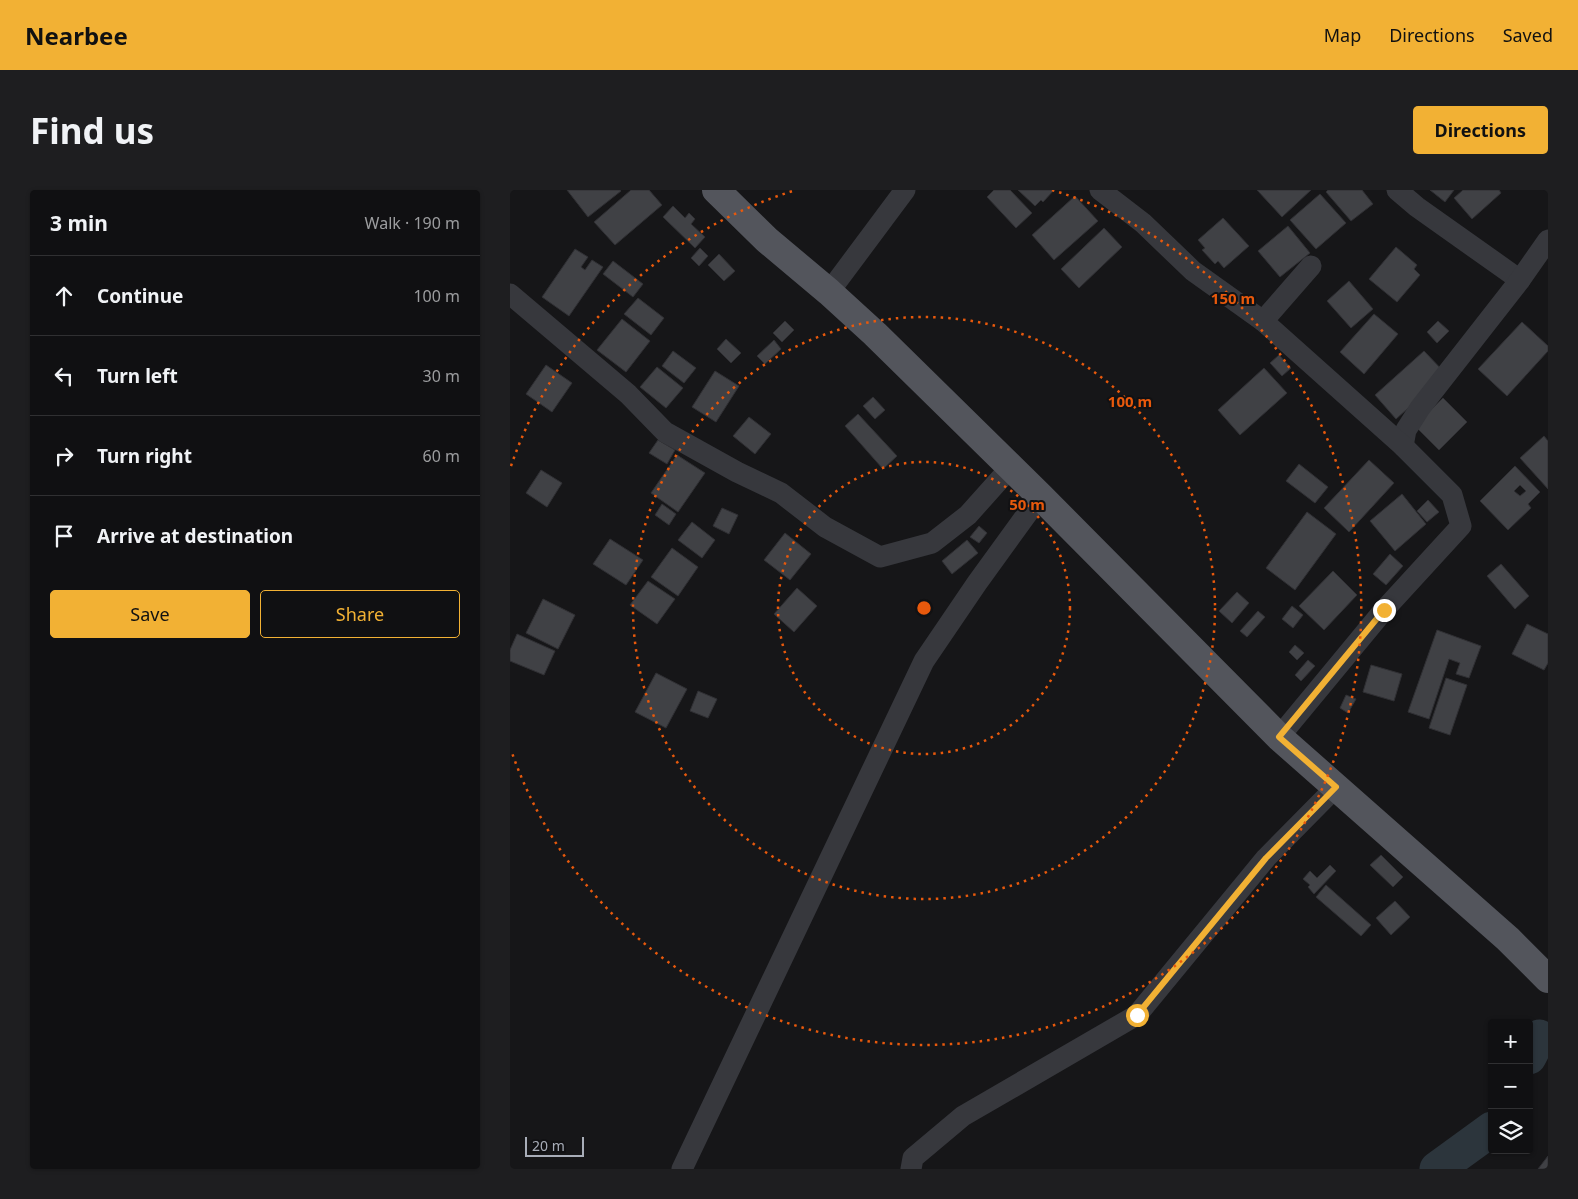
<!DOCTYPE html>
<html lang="en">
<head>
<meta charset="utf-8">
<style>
	body { margin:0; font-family:"Noto Sans",sans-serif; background:#1e1e20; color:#f1f3f6 }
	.controls { position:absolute; right:15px; bottom:15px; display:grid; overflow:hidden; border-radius:5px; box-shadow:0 1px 4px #0004 }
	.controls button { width:45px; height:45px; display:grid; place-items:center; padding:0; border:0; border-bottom:1px solid #303032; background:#101012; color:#f1f3f6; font:25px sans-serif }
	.scale { position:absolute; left:15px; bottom:12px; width:59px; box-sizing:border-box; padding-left:5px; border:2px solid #a8adb8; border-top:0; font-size:14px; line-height:18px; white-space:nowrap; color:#a8adb8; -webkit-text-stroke:4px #111113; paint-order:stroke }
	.stop { position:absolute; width:15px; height:15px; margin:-11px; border:4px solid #f2b134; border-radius:50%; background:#fff }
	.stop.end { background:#f2b134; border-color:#fff; box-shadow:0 1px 5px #0008 }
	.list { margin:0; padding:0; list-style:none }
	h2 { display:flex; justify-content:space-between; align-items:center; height:65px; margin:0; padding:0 20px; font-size:21px }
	h2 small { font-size:16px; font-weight:400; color:#9c9d9f }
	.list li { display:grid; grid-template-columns:32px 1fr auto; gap:15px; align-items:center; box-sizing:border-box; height:80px; padding:0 20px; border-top:1px solid #303032 }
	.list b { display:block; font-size:19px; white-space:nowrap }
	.list em { font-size:16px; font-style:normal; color:#9c9d9f }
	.actions { display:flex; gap:10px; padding:15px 20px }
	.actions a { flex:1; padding:11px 0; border:1px solid #f2b134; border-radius:5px; text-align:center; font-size:18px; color:#f2b134 }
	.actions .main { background:#f2b134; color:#111 }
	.icon { flex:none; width:28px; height:28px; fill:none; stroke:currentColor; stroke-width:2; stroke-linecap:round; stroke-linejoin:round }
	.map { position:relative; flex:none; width:1038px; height:979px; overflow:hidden; border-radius:5px }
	header { display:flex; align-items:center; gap:30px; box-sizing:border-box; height:70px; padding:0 25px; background:#f2b134; color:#111 }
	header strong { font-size:24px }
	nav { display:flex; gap:28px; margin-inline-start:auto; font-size:18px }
	.intro { display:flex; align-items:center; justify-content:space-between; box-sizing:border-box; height:120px; padding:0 30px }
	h1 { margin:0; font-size:35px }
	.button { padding:12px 22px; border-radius:5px; background:#f2b134; color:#111; font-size:18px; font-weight:700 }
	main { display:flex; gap:30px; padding:0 30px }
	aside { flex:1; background:#101012; border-radius:5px; box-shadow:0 1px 4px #0004 }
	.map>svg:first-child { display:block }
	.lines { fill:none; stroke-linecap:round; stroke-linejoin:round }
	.river { stroke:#2c353c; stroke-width:35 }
	.building { fill:#404145; stroke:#303034; fill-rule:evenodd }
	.minor { stroke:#37383d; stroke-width:21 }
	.major { stroke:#53555c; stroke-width:28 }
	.route { stroke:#f2b134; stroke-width:6 }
	.ring { fill:none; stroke:#e8590c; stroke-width:2.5; stroke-dasharray:2.5 5 }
	.centre { fill:#e8590c; stroke:#111113; stroke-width:2.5 }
	.ring-label { font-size:15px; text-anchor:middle; font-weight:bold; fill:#e8590c; stroke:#111113; stroke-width:4; stroke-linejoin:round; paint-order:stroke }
</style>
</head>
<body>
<header>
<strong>Nearbee</strong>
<nav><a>Map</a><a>Directions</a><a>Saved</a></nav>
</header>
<div class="intro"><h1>Find us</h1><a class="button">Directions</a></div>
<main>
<aside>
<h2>3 min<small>Walk · 190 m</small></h2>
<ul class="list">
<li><svg class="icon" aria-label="ahead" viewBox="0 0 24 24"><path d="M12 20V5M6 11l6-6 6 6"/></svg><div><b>Continue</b></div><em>100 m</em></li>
<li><svg class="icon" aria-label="left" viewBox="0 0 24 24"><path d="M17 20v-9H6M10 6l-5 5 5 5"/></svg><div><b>Turn left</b></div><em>30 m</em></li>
<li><svg class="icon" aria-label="right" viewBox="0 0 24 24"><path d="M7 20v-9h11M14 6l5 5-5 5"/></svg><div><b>Turn right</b></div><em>60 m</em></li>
<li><svg class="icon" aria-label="arrive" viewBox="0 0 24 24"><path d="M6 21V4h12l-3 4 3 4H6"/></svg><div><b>Arrive at destination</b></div></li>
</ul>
<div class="actions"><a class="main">Save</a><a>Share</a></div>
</aside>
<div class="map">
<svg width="1038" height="979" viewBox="0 0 1038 979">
	<rect width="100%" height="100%" fill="#161618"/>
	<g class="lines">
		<g class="river">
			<polyline points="1019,867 1029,847"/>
			<polyline points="927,979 982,939"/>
		</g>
	</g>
	<g class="building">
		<polygon points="57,0 110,0 111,1 78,27"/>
		<polygon points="121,0 139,0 152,15 105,55 84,32"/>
		<polygon points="484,0 500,0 522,23 506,38 477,7"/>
		<polygon points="508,0 544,0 533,12 531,10 525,16"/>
		<polygon points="747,0 801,0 772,27"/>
		<polygon points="818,0 852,0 863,14 841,31 816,2"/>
		<polygon points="920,0 944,0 935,12"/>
		<polygon points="953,0 989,0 991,3 962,29 944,8"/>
		<polygon points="810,4 836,33 806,59 780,30"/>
		<polygon points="565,6 588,31 544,70 522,45"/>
		<polygon points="163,16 175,28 179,23 185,29 181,34 195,47 185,58 153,27"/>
		<polygon points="713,28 739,56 714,78 708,71 705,74 692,60 695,58 688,50"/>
		<polygon points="778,36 800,63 770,87 748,61"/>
		<polygon points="594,38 612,57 569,98 551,79"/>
		<polygon points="886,57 907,75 904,79 910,85 887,112 859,89"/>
		<polygon points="190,58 198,66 189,76 181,68"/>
		<polygon points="65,59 78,67 71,77 75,80 82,70 93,77 59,126 32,107"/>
		<polygon points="209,64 225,81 214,91 198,75"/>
		<polygon points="103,71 133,94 123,107 93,84"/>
		<polygon points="839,91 863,119 841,138 817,111"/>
		<polygon points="128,108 154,128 141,145 114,124"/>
		<polygon points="864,124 888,144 854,184 830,162"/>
		<polygon points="112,129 140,151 116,182 87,160"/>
		<polygon points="275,131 284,140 272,152 263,143"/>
		<polygon points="928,131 939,141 927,153 917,142"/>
		<polygon points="1012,132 1038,156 1038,161 997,206 968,179"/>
		<polygon points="216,149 231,163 221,173 207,159"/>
		<polygon points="264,150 271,159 255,174 247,166"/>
		<polygon points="163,161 186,178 174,193 152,176"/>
		<polygon points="914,161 936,184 886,229 865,205"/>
		<polygon points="769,165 781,178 772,186 760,173"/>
		<polygon points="36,175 62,193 42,222 16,204"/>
		<polygon points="147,177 173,198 156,218 130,197"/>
		<polygon points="754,178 777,203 730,245 708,220"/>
		<polygon points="205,181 229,196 206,232 182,217"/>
		<polygon points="363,207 375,220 365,229 353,216"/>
		<polygon points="933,208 957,232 929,260 905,236"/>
		<polygon points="348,224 387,266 373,279 335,236"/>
		<polygon points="239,227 261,244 245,264 223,246"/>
		<polygon points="1034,246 1038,251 1038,299 1010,268"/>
		<polygon points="148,250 165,260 157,274 139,263"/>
		<polygon points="167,265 195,283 168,322 141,303"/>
		<polygon points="859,270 884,293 839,342 814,318"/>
		<polygon points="789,274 818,297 805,313 776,291"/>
		<path d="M1005,276L1030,302L1018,314L1021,318L998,340L970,311ZM1010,295L1016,301L1010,306L1004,301Z"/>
		<polygon points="31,280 52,293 37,317 16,303"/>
		<polygon points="892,304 916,334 885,361 860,331"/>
		<polygon points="918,310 929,322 917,332 907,321"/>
		<polygon points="152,314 166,324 159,335 145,325"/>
		<polygon points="212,318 228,325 219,344 203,336"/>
		<polygon points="797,322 826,344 785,400 756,378"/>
		<polygon points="182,332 205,350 192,368 168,350"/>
		<polygon points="469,336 477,343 469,353 460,347"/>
		<polygon points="275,343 301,364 280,390 254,370"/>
		<polygon points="100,349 133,370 116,395 83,374"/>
		<polygon points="457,350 468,363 442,384 432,371"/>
		<polygon points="162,358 188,377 168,406 141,387"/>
		<polygon points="880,364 893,376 876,395 863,384"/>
		<polygon points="991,374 1019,406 1005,419 977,386"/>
		<polygon points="823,381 847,405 814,440 789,416"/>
		<polygon points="138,391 165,409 147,434 120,415"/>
		<polygon points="287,398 307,416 284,442 264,424"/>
		<polygon points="727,402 739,413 722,433 709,421"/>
		<polygon points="33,409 65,425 48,459 16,443"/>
		<polygon points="782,416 793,425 783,438 772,429"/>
		<polygon points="748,421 755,427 737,447 730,441"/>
		<polygon points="1017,434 1038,444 1038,473 1034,480 1002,464"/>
		<polygon points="927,440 971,456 959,488 946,484 950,473 939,469 919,529 898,522"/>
		<polygon points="7,444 45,461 34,485 0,471 0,460"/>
		<polygon points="785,455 794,463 787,470 779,462"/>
		<polygon points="798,470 805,476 791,491 785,485"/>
		<polygon points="861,475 892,484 884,511 853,502"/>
		<polygon points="146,483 177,499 156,538 125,522"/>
		<polygon points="936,488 957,495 940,545 919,538"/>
		<polygon points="188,501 207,509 198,528 180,521"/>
		<polygon points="836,505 846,509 838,523 830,518"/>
		<polygon points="871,665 893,687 883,697 860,675"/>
		<polygon points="820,675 826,681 804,704 798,697 800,695 793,689 800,681 807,688"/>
		<polygon points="816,695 861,735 851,746 806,707"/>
		<polygon points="885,711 900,727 881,745 866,728"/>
		<polygon points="1038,966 1038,979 1028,979"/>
	</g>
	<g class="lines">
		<g class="minor">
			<polyline points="590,0 633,33 683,81 753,131"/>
			<polyline points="887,0 907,17 1010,90"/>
			<polyline points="319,102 395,0"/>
			<polyline points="0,104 118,204 155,242 227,282 271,303 315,337 370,367 422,353 458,325 500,278"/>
			<polyline points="893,256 896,240 910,218 1010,90 1038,50"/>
			<polyline points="769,547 874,420 951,336 942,305 893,256 753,131 801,76"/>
			<polyline points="172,979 414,471 467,393 530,306"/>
			<polyline points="401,979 403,968 453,926 627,825 756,668 826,597"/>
		</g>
		<polyline class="major" points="206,0 257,50 319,102 365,144 530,306 769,547 998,749 1038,789"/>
	</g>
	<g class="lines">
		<polyline class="route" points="627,825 756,668 826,597 769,547 874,420"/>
	</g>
	<g class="ring">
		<circle cx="414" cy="418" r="146"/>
		<circle cx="414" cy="418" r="291"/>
		<path d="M1 276A437 437 0 0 1 286 0M542 0A437 437 0 1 1 1 560"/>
	</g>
	<circle cx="414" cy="418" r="8" class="centre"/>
	<g class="ring-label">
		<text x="723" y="114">150 m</text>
		<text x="620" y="217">100 m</text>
		<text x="517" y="320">50 m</text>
	</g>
</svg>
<div class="controls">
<button>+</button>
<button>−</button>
<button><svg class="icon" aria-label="layers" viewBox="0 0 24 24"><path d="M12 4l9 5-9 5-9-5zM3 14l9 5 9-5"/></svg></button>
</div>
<div class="scale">20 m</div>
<div class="stop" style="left:627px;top:825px"></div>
<div class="stop end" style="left:874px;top:420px"></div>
</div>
</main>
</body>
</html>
